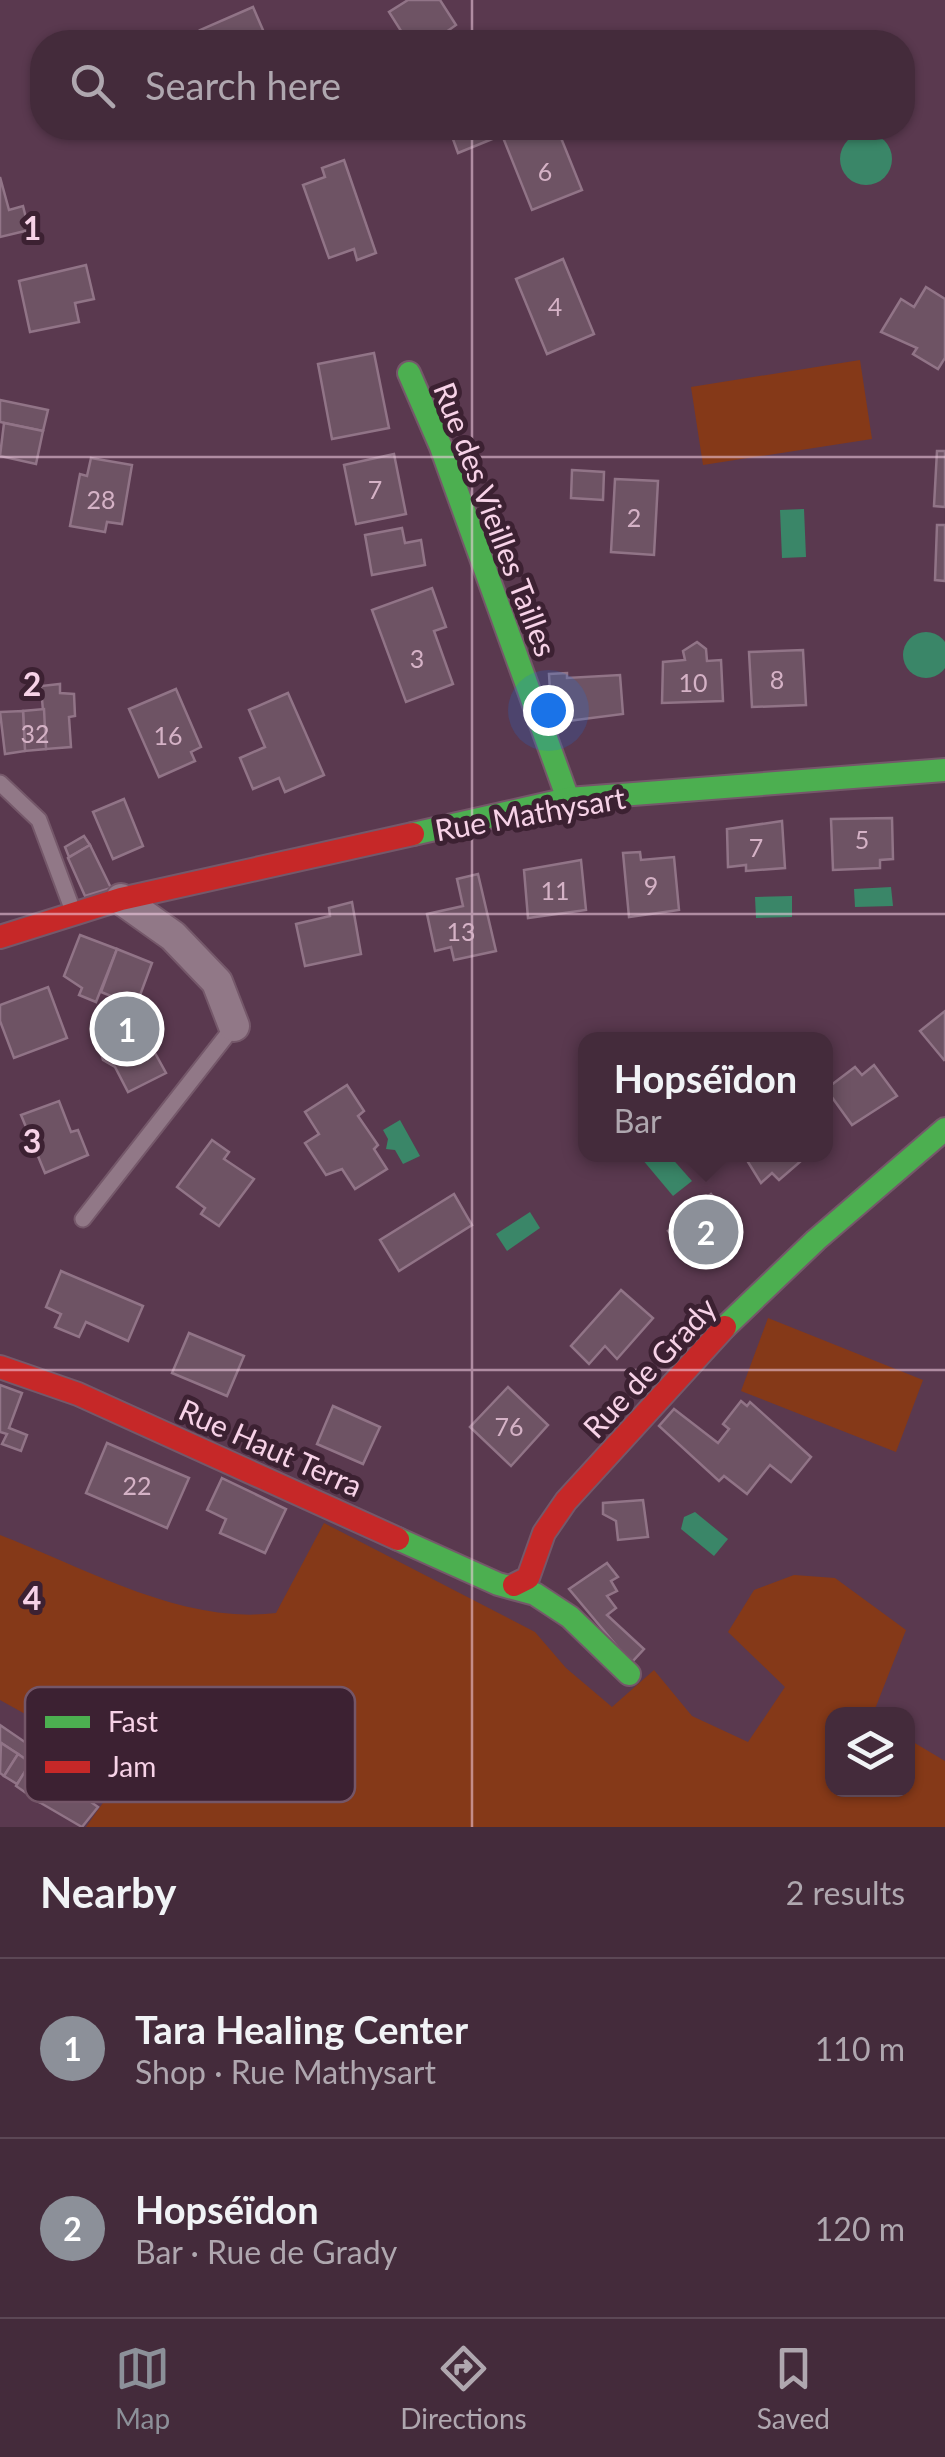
<!DOCTYPE html>
<html lang="en">
<head>
<meta charset="utf-8">
<style>
	body { margin:0; font-family:Lato,sans-serif; background:#4e3746; color:#f1f3f6 }
	.controls { position:absolute; right:30px; bottom:30px; display:grid; overflow:hidden; border-radius:20px; box-shadow:0 2px 8px #0004 }
	.controls button { width:90px; height:90px; display:grid; place-items:center; padding:0; border:0; border-bottom:2px solid #5c4755; background:#442b3b; color:#f1f3f6; font:50px sans-serif }
	.you { position:absolute; left:548px; top:710px; width:35px; height:35px; margin:-25px; border:8px solid #fff; border-radius:50%; background:#1a73e8; box-shadow:0 0 0 15px #1a73e833 }
	.badge { display:grid; place-items:center; width:65px; height:65px; border-radius:50%; background:#8c9099; color:#fff; font-size:32px; font-weight:700 }
	.pin { position:absolute; translate:-50% -50%; border:5px solid #fff; box-shadow:0 2px 10px #0006 }
	.popup { position:absolute; left:578px; top:1032px; width:255px; height:130px; box-sizing:border-box; display:grid; place-content:center; border-radius:20px; background:#442b3b; filter:drop-shadow(0 2px 8px #0005); font-size:32px; white-space:nowrap; color:#afa7af }
	.popup b { font-size:38px; color:#f1f3f6 }
	.popup::after { content:''; position:absolute; left:50%; top:100%; margin-left:-20px; border:20px solid transparent; border-top-color:#442b3b }
	.list { margin:0; padding:0; list-style:none }
	h2 { display:flex; justify-content:space-between; align-items:center; height:130px; margin:0; padding:0 40px; font-size:42px }
	h2 small { font-size:32px; font-weight:400; color:#afa7af }
	.list li { display:grid; grid-template-columns:65px 1fr auto; gap:30px; align-items:center; box-sizing:border-box; height:180px; padding:0 40px; border-top:2px solid #5c4755 }
	.list b { display:block; font-size:38px; white-space:nowrap }
	.list p { margin:0; font-size:32px; white-space:nowrap; color:#afa7af }
	.list em { font-size:32px; font-style:normal; color:#afa7af }
	.icon { flex:none; width:55px; height:55px; fill:none; stroke:currentColor; stroke-width:2; stroke-linecap:round; stroke-linejoin:round }
	.map { position:relative; flex:none; width:945px; height:1827px; overflow:hidden }
	.search { position:absolute; background:#442b3b; box-shadow:0 2px 8px #0004; left:30px; right:30px; top:30px; height:110px; display:flex; align-items:center; gap:25px; box-sizing:border-box; padding:0 35px; border-radius:40px; color:#afa7af; font-size:38px }
	.sheet { height:490px; background:#442b3b }
	nav { display:flex; justify-content:space-around; align-items:center; box-sizing:border-box; height:140px; border-top:2px solid #5c4755; background:#442b3b; font-size:28px; color:#afa7af }
	nav a { display:grid; justify-items:center; gap:5px }
	nav .on { color:#8c9099 }
	.map>svg:first-child { display:block }
	.green { fill:#853918 }
	.water { fill:#3a8668 }
	.building { fill:#6e5364; stroke:#917487; stroke-width:2.5 }
	.lines { fill:none; stroke-linecap:round; stroke-linejoin:round }
	.lane-casing { stroke:#75586a; stroke-width:19 }
	.street-casing { stroke:#75586a; stroke-width:34 }
	.fast-casing { stroke:#75586a; stroke-width:26 }
	.jam-casing { stroke:#75586a; stroke-width:26 }
	.lane { stroke:#917887; stroke-width:15 }
	.street { stroke:#917887; stroke-width:30 }
	.fast { stroke:#4caf50; stroke-width:22 }
	.jam { stroke:#c62828; stroke-width:22 }
	.grid { fill:none; stroke:#f7d2e7; stroke-width:2.5; stroke-opacity:0.55 }
	.labels { text-anchor:middle; dominant-baseline:central; stroke-width:10; stroke-linejoin:round; paint-order:stroke }
	.number-label { font-size:25px; fill:#d5b2c6 }
	.street-label { font-size:30px; fill:#f7d2e7; stroke:#3c2132 }
	.key { fill:#3c2132; stroke:#745668; stroke-width:2.5 }
	.key-label { font-size:28px; fill:#f7d2e7 }
	.grid-label { font-size:32px; text-anchor:middle; font-weight:bold; fill:#f7d2e7; stroke:#3c2132; stroke-width:10; stroke-linejoin:round; paint-order:stroke }
</style>
</head>
<body>
<div class="map">
<svg width="945" height="1827" viewBox="0 0 945 1827">
	<rect width="100%" height="100%" fill="#5a394f"/>
	<g class="green">
		<polygon points="860,360 872,439 703,465 691,387"/>
		<polygon points="768,1318 923,1380 896,1452 741,1391"/>
		<path d="M324,1523L535,1632L566,1668L612,1707L654,1670L692,1716L748,1742L785,1687L728,1632L754,1590L794,1575L835,1578L906,1630L873,1714H832V1790H908V1739L945,1761V1827H86L126,1770L0,1700V1535C85,1568 183,1625 276,1613Z"/>
	</g>
	<g class="water">
		<circle cx="866" cy="159" r="26"/>
		<polygon points="804,509 806,557 782,558 780,510"/>
		<circle cx="926" cy="655" r="23"/>
		<polygon points="891,887 893,906 855,907 854,889"/>
		<polygon points="792,896 792,917 756,918 755,897"/>
		<polygon points="400,1120 420,1156 403,1164 395,1150 386,1149 388,1139 383,1130"/>
		<polygon points="648,1155 669,1155 692,1181 673,1196 642,1159"/>
		<polygon points="530,1212 540,1228 507,1251 496,1234"/>
		<polygon points="695,1512 728,1539 714,1556 681,1529 684,1517"/>
	</g>
	<g class="building">
		<polygon points="408,0 440,0 456,25 432,42 408,42 389,12"/>
		<polygon points="253,7 266,37 253,42 206,42 200,30"/>
		<polygon points="449,128 557,128 582,190 532,210 502,135 458,153"/>
		<polygon points="344,160 376,253 357,260 354,249 329,258 303,185 325,177 322,168"/>
		<polygon points="0,177 9,210 23,206 29,230 0,237"/>
		<polygon points="563,259 594,334 547,354 516,279"/>
		<polygon points="86,265 94,299 75,303 79,322 30,332 19,281"/>
		<polygon points="926,287 945,299 945,358 938,369 913,354 917,348 881,332 901,299 914,307"/>
		<polygon points="374,353 389,428 332,439 318,364"/>
		<polygon points="0,400 48,410 43,431 0,422"/>
		<polygon points="4,423 43,431 36,464 0,456"/>
		<polygon points="937,451 945,451 945,507 934,506"/>
		<polygon points="394,454 406,514 356,524 344,465"/>
		<polygon points="91,458 132,465 122,524 107,522 105,532 70,526 80,474 87,476"/>
		<polygon points="572,470 604,472 603,500 571,498"/>
		<polygon points="615,479 658,481 654,555 611,552"/>
		<polygon points="937,525 945,525 945,581 935,580"/>
		<polygon points="402,528 405,543 421,540 425,565 372,575 365,535"/>
		<polygon points="432,588 446,627 434,631 453,684 406,702 372,610"/>
		<polygon points="697,642 706,649 707,661 721,660 723,701 662,703 663,662 685,660 683,651"/>
		<polygon points="803,650 806,705 752,707 749,652"/>
		<polygon points="567,673 567,678 620,675 623,714 552,723 549,674"/>
		<polygon points="60,684 60,693 74,694 75,716 69,717 71,747 46,749 41,686"/>
		<polygon points="176,689 201,747 191,752 195,761 159,777 129,709"/>
		<polygon points="288,693 324,775 285,792 279,778 253,789 240,758 265,747 249,710"/>
		<polygon points="44,709 46,749 25,751 23,711"/>
		<polygon points="23,711 25,751 5,754 0,712"/>
		<polygon points="124,799 143,846 113,859 93,812"/>
		<polygon points="892,818 893,859 880,860 880,868 833,870 831,819"/>
		<polygon points="782,821 785,868 746,871 746,865 728,867 727,829"/>
		<polygon points="84,836 90,845 69,857 65,847"/>
		<polygon points="90,845 111,888 85,896 68,858"/>
		<polygon points="640,852 641,860 674,857 679,910 629,917 623,853"/>
		<polygon points="581,860 586,910 528,918 524,870"/>
		<polygon points="478,874 496,951 454,960 451,947 435,951 427,914 463,906 457,879"/>
		<polygon points="352,902 361,954 305,966 296,924 330,916 329,908"/>
		<polygon points="80,935 117,949 96,1002 79,995 82,988 64,976"/>
		<polygon points="117,949 152,963 136,1006 101,992"/>
		<polygon points="48,987 67,1038 14,1058 0,1021 0,1005"/>
		<polygon points="143,1007 152,1025 146,1028 149,1042 166,1073 128,1092 115,1067 103,1060 96,1033"/>
		<polygon points="945,1011 945,1059 944,1060 920,1031"/>
		<polygon points="874,1065 897,1096 852,1125 826,1089 855,1067 862,1075"/>
		<polygon points="347,1085 364,1111 358,1116 378,1145 374,1149 387,1169 355,1189 342,1169 326,1175 305,1143 319,1134 305,1112"/>
		<polygon points="59,1101 71,1132 78,1130 88,1155 45,1173 21,1115"/>
		<polygon points="212,1140 229,1152 224,1159 254,1179 219,1226 201,1214 205,1208 177,1187"/>
		<polygon points="809,1154 779,1180 772,1173 761,1183 748,1162 749,1154"/>
		<polygon points="454,1194 472,1225 399,1271 380,1240"/>
		<polygon points="711,1194 731,1216 720,1225 728,1236 696,1263 668,1231"/>
		<polygon points="61,1271 143,1306 128,1341 86,1322 79,1337 55,1327 61,1314 46,1307"/>
		<polygon points="621,1290 653,1318 617,1359 605,1346 589,1364 571,1346"/>
		<polygon points="189,1333 244,1356 227,1396 172,1373"/>
		<polygon points="0,1385 22,1393 9,1428 27,1435 21,1451 2,1444 7,1434 0,1432"/>
		<polygon points="508,1387 548,1425 511,1466 470,1427"/>
		<polygon points="741,1401 747,1406 750,1402 811,1457 791,1482 770,1465 747,1494 724,1476 719,1481 659,1426 674,1409 718,1443 729,1429 723,1424"/>
		<polygon points="333,1406 380,1427 363,1464 317,1444"/>
		<polygon points="107,1443 189,1478 167,1528 86,1493"/>
		<polygon points="222,1478 286,1509 265,1553 220,1533 226,1519 207,1510"/>
		<polygon points="643,1500 648,1537 618,1540 616,1521 603,1514 603,1503"/>
		<polygon points="607,1563 618,1577 611,1581 617,1591 607,1596 616,1608 607,1615 644,1649 631,1663 569,1589"/>
		<polygon points="0,1725 38,1751 31,1763 0,1742"/>
		<polygon points="1,1743 18,1754 4,1776 0,1773"/>
		<polygon points="18,1754 31,1763 17,1784 4,1776"/>
		<polygon points="32,1760 57,1778 39,1802 16,1786"/>
		<polygon points="57,1778 98,1807 82,1827 39,1802"/>
	</g>
	<g class="lines">
		<defs>
			<g id="lane">
				<polyline points="0,783 39,820 73,911"/>
				<polyline points="83,1219 234,1026"/>
			</g>
			<polyline id="street" points="121,899 173,936 217,982 234,1026"/>
			<g id="fast">
				<polyline points="409,373 441,447 568,799"/>
				<polyline points="413,834 568,799 945,770"/>
				<polyline points="725,1327 816,1240 945,1129"/>
				<polyline points="398,1539 498,1584 535,1594 570,1617 629,1674"/>
			</g>
			<g id="jam">
				<polyline points="0,937 121,899 413,834"/>
				<polyline points="0,1367 78,1394 398,1539"/>
				<polyline points="514,1585 528,1578 544,1533 566,1501 725,1327"/>
			</g>
		</defs>
		<use href="#lane" class="lane-casing"/>
		<use href="#street" class="street-casing"/>
		<use href="#fast" class="fast-casing"/>
		<use href="#jam" class="jam-casing"/>
		<use href="#lane" class="lane"/>
		<use href="#street" class="street"/>
		<use href="#fast" class="fast"/>
		<use href="#jam" class="jam"/>
	</g>
	<path class="grid" d="M472,0V42M472,128V1827M0,457H945M0,914H945M0,1370H945"/>
	<g class="labels">
		<g class="number-label">
			<text x="545" y="171">6</text>
			<text x="555" y="306">4</text>
			<text x="375" y="489">7</text>
			<text x="101" y="499">28</text>
			<text x="634" y="517">2</text>
			<text x="417" y="658">3</text>
			<text x="777" y="679">8</text>
			<text x="693" y="682">10</text>
			<text x="35" y="733">32</text>
			<text x="168" y="735">16</text>
			<text x="862" y="839">5</text>
			<text x="756" y="847">7</text>
			<text x="651" y="885">9</text>
			<text x="555" y="890">11</text>
			<text x="461" y="931">13</text>
			<text x="509" y="1426">76</text>
			<text x="137" y="1485">22</text>
		</g>
		<g class="street-label">
			<text transform="translate(496 519) rotate(69)">Rue des Vieilles Tailles</text>
			<text transform="translate(530 813) rotate(-10)">Rue Mathysart</text>
			<text transform="translate(649 1367) rotate(-47)">Rue de Grady</text>
			<text transform="translate(271 1447) rotate(24)">Rue Haut Terra</text>
		</g>
	</g>
	<rect x="25" y="1687" width="330" height="115" rx="15" class="key"/>
	<rect x="45" y="1716" width="45" height="12" fill="#4caf50"/>
	<rect x="45" y="1761" width="45" height="12" fill="#c62828"/>
	<g class="key-label">
		<text x="108" y="1732">Fast</text>
		<text x="108" y="1777">Jam</text>
	</g>
	<g class="grid-label">
		<text x="32" y="240">1</text>
		<text x="32" y="696">2</text>
		<text x="32" y="1153">3</text>
		<text x="32" y="1610">4</text>
	</g>
</svg>
<div class="controls">
<button><svg class="icon" aria-label="layers" viewBox="0 0 24 24"><path d="M12 4l9 5-9 5-9-5zM3 14l9 5 9-5"/></svg></button>
</div>
<div class="you"></div>
<div class="pin badge" style="left:127px;top:1029px">1</div>
<div class="pin badge" style="left:706px;top:1232px">2</div>
<div class="popup"><b>Hopséïdon</b>Bar</div>
<div class="search"><svg class="icon" aria-label="search" viewBox="0 0 24 24"><circle cx="10" cy="10" r="6"/><path d="M15 15l6 6"/></svg>Search here</div>
</div>
<section class="sheet">
<h2>Nearby<small>2 results</small></h2>
<ul class="list">
<li><span class="badge">1</span><div><b>Tara Healing Center</b><p>Shop · Rue Mathysart</p></div><em>110 m</em></li>
<li><span class="badge">2</span><div><b>Hopséïdon</b><p>Bar · Rue de Grady</p></div><em>120 m</em></li>
</ul>
</section>
<nav>
<a class="on"><svg class="icon" aria-label="map" viewBox="0 0 24 24"><path d="M3 6l6-2 6 2 6-2v14l-6 2-6-2-6 2zM9 4v14M15 6v14"/></svg>Map</a>
<a><svg class="icon" aria-label="directions" viewBox="0 0 24 24"><path d="M12 3l9 9-9 9-9-9zM9 14v-3h6M13 9l2 2-2 2"/></svg>Directions</a>
<a><svg class="icon" aria-label="saved" viewBox="0 0 24 24"><path d="M7 4h10v16l-5-4-5 4z"/></svg>Saved</a>
</nav>
</body>
</html>
